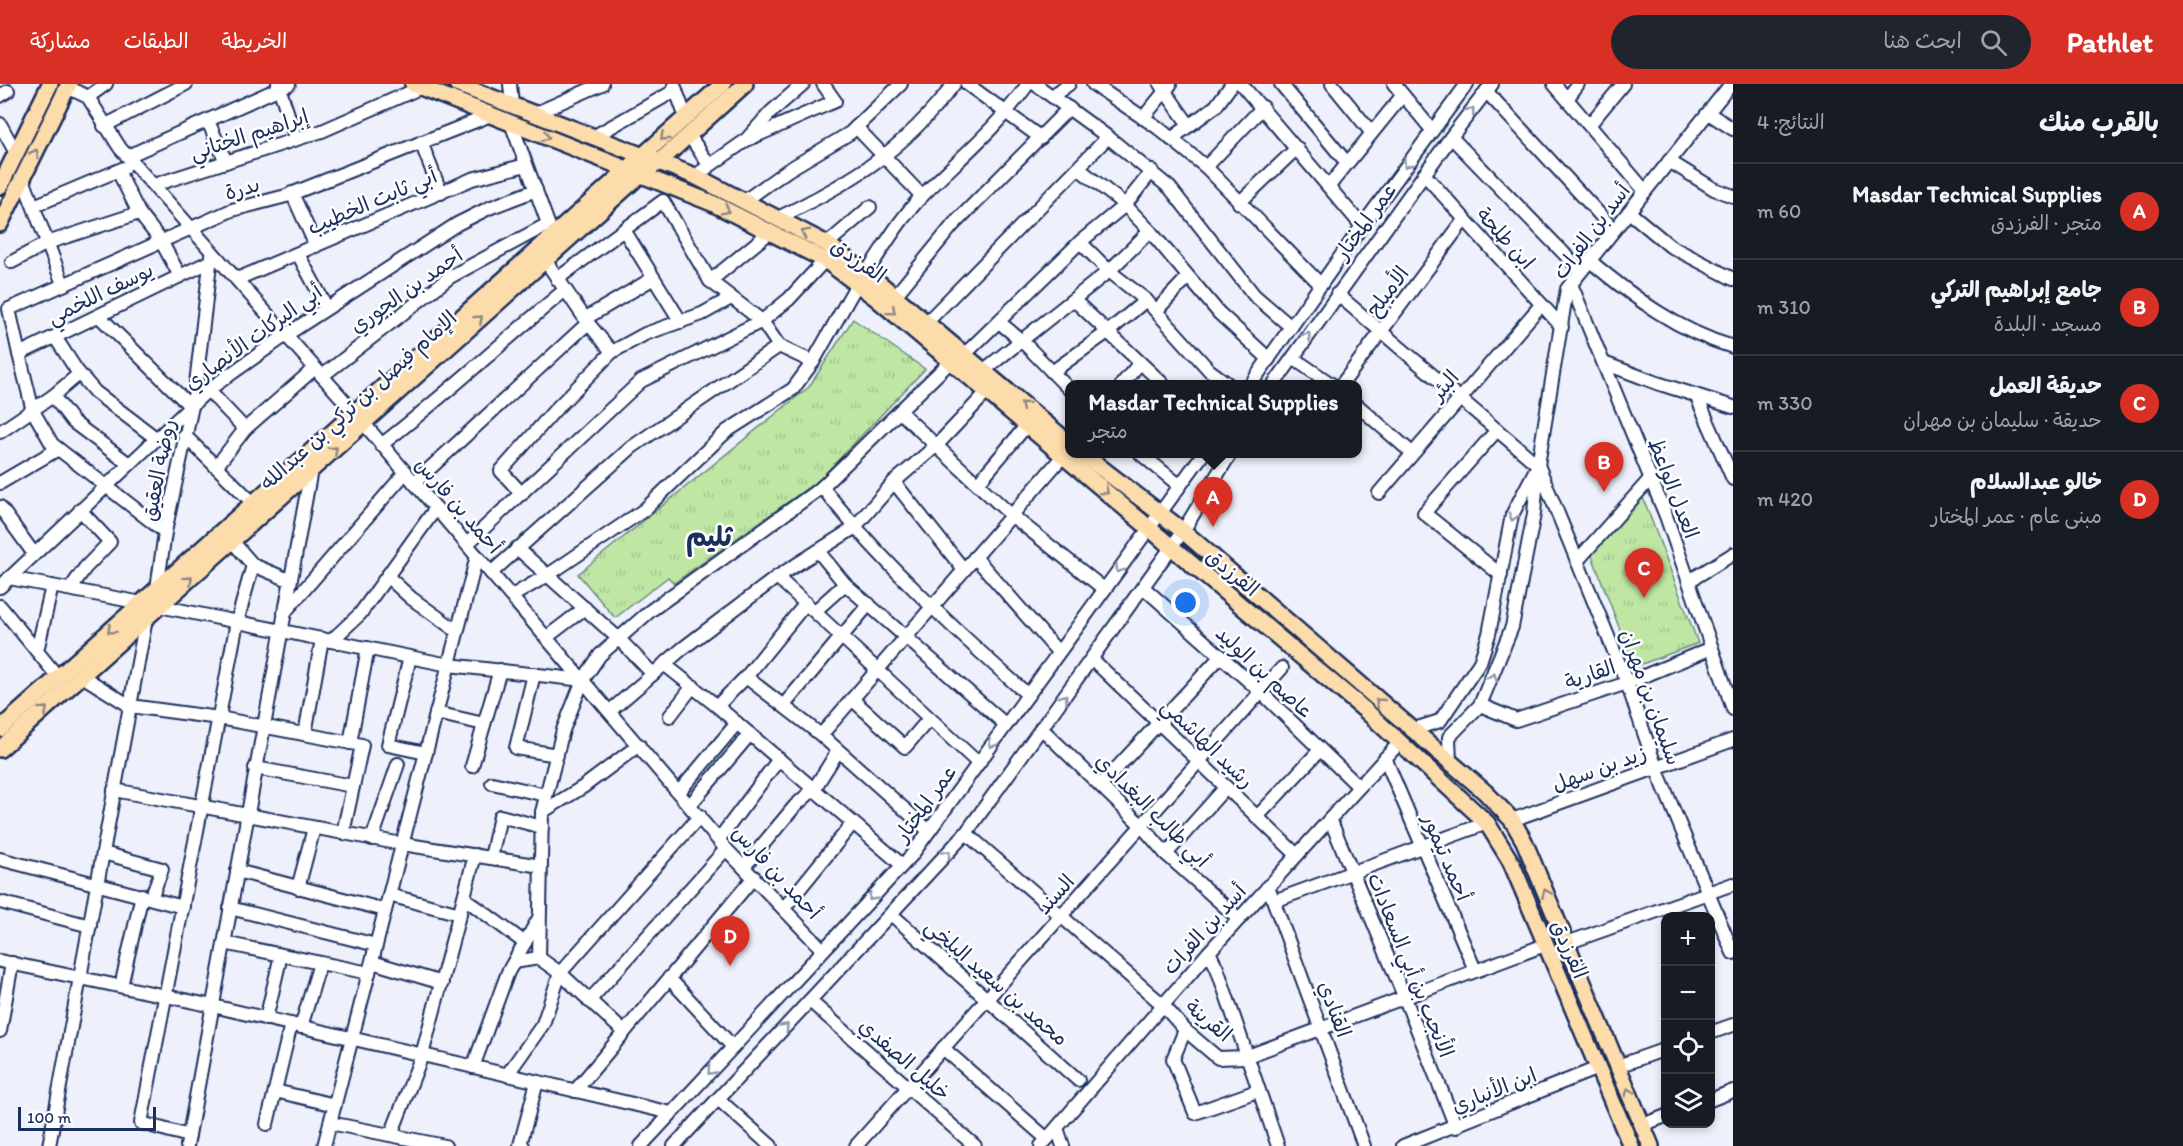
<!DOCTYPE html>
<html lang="ar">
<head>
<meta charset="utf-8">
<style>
	body { margin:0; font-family:Itim,"Playpen Sans Arabic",sans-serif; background:#20242c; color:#f1f3f6; direction:rtl }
	.controls { position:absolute; right:18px; bottom:18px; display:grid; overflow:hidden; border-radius:12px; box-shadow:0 3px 9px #0003 }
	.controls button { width:54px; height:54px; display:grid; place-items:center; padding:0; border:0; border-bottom:2px solid #363941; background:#171b24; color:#f1f3f6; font:30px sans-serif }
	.scale { position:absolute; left:18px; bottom:15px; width:138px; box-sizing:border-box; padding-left:6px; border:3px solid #1b2f5e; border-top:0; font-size:16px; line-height:21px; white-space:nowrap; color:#1b2f5e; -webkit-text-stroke:4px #fff; paint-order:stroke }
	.you { position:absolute; left:1186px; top:519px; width:21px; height:21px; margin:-15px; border:4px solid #fff; border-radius:50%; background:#1a73e8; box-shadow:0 0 0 9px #1a73e833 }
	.badge { display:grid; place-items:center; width:39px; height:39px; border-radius:50%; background:#d93025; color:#fff; font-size:20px; font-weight:700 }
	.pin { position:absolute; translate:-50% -50px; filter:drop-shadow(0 2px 3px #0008) }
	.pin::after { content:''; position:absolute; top:32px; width:21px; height:18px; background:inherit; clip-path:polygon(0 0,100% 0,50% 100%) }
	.popup { position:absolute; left:1065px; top:296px; width:297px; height:78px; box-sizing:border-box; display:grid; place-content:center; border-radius:12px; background:#171b24; filter:drop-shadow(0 2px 4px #0005); font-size:20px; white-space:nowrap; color:#9ea1a6 }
	.popup b { font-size:22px; color:#f1f3f6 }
	.popup::after { content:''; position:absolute; left:50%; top:100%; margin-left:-12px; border:12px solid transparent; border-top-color:#171b24 }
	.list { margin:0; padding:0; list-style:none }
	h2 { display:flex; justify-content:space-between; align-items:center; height:78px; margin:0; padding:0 24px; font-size:26px }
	h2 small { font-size:20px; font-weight:400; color:#9ea1a6 }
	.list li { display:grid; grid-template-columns:39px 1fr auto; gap:18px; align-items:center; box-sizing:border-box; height:96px; padding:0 24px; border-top:2px solid #363941 }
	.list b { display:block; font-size:22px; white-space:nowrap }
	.list p { margin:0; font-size:20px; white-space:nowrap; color:#9ea1a6 }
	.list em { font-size:20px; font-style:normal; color:#9ea1a6 }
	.icon { flex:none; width:33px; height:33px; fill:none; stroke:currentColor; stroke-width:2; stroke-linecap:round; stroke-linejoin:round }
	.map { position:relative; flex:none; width:1733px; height:1062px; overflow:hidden; direction:ltr }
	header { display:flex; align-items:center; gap:36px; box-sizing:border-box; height:84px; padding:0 30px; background:#d93025; color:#fff }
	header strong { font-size:28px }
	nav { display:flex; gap:33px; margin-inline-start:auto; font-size:21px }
	.search { width:420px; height:54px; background:#20242c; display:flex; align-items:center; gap:15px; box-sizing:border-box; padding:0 21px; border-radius:33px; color:#9ea1a6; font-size:22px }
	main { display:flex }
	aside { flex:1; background:#171b24 }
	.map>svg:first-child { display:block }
	.park { fill:url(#park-tufts); stroke:#6d8b80; stroke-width:1.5 }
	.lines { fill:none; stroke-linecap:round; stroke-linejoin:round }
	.minor-casing { stroke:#1b2f5e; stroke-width:16 }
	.major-casing { stroke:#1b2f5e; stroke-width:20 }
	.minor { stroke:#fff; stroke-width:12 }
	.major { stroke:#fddcac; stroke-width:15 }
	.oneway { stroke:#8d97ae }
	.oneway2 { stroke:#8c8685 }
	.labels { text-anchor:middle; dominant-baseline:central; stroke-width:5; stroke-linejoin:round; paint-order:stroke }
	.street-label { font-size:21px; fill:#1b2f5e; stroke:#fff }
	.district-label { font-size:27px; font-weight:bold; fill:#1b2f5e; stroke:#fff }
</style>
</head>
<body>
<header>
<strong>Pathlet</strong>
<div class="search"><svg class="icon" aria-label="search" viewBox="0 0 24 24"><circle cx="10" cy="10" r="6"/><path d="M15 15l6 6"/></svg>ابحث هنا</div>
<nav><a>الخريطة</a><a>الطبقات</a><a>مشاركة</a></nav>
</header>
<main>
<aside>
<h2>بالقرب منك<small>النتائج: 4</small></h2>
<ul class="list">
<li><span class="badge">A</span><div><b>Masdar Technical Supplies</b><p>متجر · الفرزدق</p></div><em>60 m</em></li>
<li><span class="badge">B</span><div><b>جامع إبراهيم التركي</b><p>مسجد · البلدة</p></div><em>310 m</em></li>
<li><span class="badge">C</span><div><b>حديقة العمل</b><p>حديقة · سليمان بن مهران</p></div><em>330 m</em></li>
<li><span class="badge">D</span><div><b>خالو عبدالسلام</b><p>مبنى عام · عمر المختار</p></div><em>420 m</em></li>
</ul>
</aside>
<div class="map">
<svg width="1733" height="1062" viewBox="0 0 1733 1062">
	<defs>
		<pattern id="park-tufts" width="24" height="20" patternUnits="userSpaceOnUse" patternTransform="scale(1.5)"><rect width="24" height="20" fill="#bfe7a3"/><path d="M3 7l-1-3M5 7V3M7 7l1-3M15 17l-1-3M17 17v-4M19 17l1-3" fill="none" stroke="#a4c68f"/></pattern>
	</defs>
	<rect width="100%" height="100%" fill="#eef1fb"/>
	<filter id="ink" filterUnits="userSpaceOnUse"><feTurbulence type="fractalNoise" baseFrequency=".0167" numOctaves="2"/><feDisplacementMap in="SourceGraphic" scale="12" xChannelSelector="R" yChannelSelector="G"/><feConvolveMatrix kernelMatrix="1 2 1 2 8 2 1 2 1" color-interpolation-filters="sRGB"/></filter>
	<g filter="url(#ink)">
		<g class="park">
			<polygon points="853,235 925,285 820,395 674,499 668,493 615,534 578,490 809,303"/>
			<polygon points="1642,411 1698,559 1634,583 1591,469"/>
		</g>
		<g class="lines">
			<defs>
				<g id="minor">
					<polyline points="278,0 296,55"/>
					<polyline points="510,0 512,21"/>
					<polyline points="967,0 1041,54"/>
					<polyline points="1035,0 1108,53 1170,104 1254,211 1291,243"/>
					<polyline points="1093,0 1157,43 1206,83 1321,201"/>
					<polyline points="1160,0 1189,41"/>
					<polyline points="1241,0 1362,142"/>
					<polyline points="1281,0 1347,79"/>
					<polyline points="1332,0 1371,48"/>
					<polyline points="1394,0 1432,46"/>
					<polyline points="1554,0 1645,107"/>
					<polyline points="674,1 686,34"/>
					<polyline points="67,3 88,13 120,64 355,329 726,765 823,866"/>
					<polyline points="1486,7 1614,146"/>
					<polyline points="0,12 8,7"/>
					<polyline points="1052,12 1069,0"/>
					<polyline points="88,13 106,0"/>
					<polyline points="1567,15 1578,0"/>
					<polyline points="1708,29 1733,45"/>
					<polyline points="534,30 602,0"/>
					<polyline points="1143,34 1170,1"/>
					<polyline points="208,37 226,78"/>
					<polyline points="511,39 550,145"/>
					<polyline points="0,40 16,69"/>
					<polyline points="1590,40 1623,0"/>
					<polyline points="104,42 186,0"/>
					<polyline points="856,43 922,112"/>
					<polyline points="689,51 709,81"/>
					<polyline points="593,53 676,6"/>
					<polyline points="1451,53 1581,187"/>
					<polyline points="749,55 835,17 823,0"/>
					<polyline points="1171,55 1216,22 1232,0"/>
					<polyline points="421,58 441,109"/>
					<polyline points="128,72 289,0"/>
					<polyline points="1669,77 1714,105 1733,112"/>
					<polyline points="1206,83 1263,23"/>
					<polyline points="1078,84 1125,121 1150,147 1219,229 1269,275"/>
					<polyline points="118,87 139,129 161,157 180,192"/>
					<polyline points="1424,90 1562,243"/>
					<polyline points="695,92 745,57 771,28 803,0"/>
					<polyline points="23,95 63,200"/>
					<polyline points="154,101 322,47 422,3"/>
					<polyline points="1329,102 1402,12"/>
					<polyline points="292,109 316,162"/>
					<polyline points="743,118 788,86 850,49 901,0"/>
					<polyline points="1239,119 1297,64"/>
					<polyline points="34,122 124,84"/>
					<polyline points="1629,128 1670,162 1733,195"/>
					<path d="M776,135C852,98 902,68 954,0"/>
					<polyline points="624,146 681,238"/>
					<polyline points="1080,158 1109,187 1146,216 1209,286 1228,300"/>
					<polyline points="827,160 870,123"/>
					<polyline points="298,170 327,224"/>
					<polyline points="545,176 588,239 612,268"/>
					<polyline points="211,177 19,270 9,225 232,126 286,112 491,31"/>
					<path d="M1590,177C1633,213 1678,247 1733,263"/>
					<polyline points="12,178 47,159 139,129"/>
					<path d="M866,189C884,163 901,133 923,111C961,73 997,44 1028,0"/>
					<polyline points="237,195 472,95 526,81"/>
					<polyline points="557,195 663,117 710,197 762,237 779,262 813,278"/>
					<polyline points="710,197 770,148"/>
					<polyline points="1571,200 1666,432 1733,625"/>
					<polyline points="1337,210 1538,381 1627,599 1656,684 1733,869"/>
					<polyline points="895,212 953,141 1069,24"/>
					<polyline points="1074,216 1163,300"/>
					<polyline points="1156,227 1188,193"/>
					<polyline points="99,232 190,322"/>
					<polyline points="586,234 652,195"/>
					<polyline points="999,238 1023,258 1069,305"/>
					<polyline points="926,239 1108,53"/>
					<polyline points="55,253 77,287 95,308 157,355"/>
					<polyline points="19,270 33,327 52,360 165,448"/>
					<polyline points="964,271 1080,158 1125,121 1152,87"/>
					<polyline points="1293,274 1331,300"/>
					<polyline points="1604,279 1657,299 1733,323"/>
					<polyline points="983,287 1109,187 1150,147"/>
					<polyline points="1052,288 1109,247 1146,216"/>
					<polyline points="322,292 450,193 548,140"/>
					<polyline points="1122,300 1139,280"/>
					<polyline points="1251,300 1362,142 1467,0"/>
					<polyline points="1274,300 1451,53 1492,0"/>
					<polyline points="1342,300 1464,136"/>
					<polyline points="208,306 245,345"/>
					<polyline points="1696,311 1733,395"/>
					<polyline points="53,312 73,338 129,380"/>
					<polyline points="1357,321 1412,369"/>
					<polyline points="900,328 1011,431 1104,505"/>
					<polyline points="1497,346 1424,429 1501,491"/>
					<polyline points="0,348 53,312 79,290"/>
					<polyline points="184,351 253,419"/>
					<path d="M381,361C445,312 503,257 565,206"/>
					<polyline points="1141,370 1180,402"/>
					<polyline points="216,383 245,345 315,284"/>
					<polyline points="894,398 964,486"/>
					<polyline points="0,399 58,365"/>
					<polyline points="414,399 588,239"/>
					<polyline points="978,399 1027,341"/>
					<path d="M822,403C883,480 954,545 1028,611"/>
					<polyline points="1379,409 1541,221"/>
					<polyline points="522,410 501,387 554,327 612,268 645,250 702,230 731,214"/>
					<polyline points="0,423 34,470"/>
					<polyline points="232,457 253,481 289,496"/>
					<polyline points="467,460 641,297 762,237 789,215 825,176"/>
					<polyline points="517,464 619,555 653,590"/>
					<polyline points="818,467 845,500 1006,641"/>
					<polyline points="975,473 1058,568"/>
					<polyline points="1578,476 1650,395"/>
					<polyline points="491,489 632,363 779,262"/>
					<polyline points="387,492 411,514 457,547"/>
					<polyline points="777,493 978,679"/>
					<polyline points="9,494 142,519"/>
					<polyline points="1689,497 1733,470"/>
					<polyline points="0,503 208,306 286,251 457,140 489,124 536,106"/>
					<polyline points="1143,503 1261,608 1359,703"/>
					<polyline points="70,505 85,484 110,458 80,426"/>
					<polyline points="157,505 165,448 195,308 211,172"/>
					<polyline points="512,512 548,491 644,426 727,347 793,305 813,278 857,200"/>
					<polyline points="0,522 58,593"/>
					<polyline points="159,522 449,581 583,596"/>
					<polyline points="815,527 845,500"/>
					<polyline points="284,529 405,389"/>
					<polyline points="547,553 585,524"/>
					<polyline points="331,557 360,530 436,424"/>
					<polyline points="37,567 52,502"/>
					<polyline points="410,573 388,661 426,669"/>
					<polyline points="1092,575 1297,771"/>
					<polyline points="664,580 717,622 902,781"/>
					<polyline points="534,590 516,664 557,671"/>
					<polyline points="82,592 130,622 219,634 362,661 343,749"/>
					<polyline points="746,593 821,651 929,747"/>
					<polyline points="852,615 905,663 929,635"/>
					<polyline points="784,621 869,520"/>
					<polyline points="1480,621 1516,636 1627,599 1712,564"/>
					<polyline points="717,622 746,593 806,519"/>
					<polyline points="610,627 682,565 777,493 854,444 894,398 937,361 987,308"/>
					<polyline points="436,629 484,640"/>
					<polyline points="670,632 693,602"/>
					<polyline points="1041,644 1142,742 1166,770 1239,835"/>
					<polyline points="1411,646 1440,637 1480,578 1489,550 1512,431 1535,387"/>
					<polyline points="305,650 322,555"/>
					<polyline points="821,651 1063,372"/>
					<polyline points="350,659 368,564"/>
					<polyline points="1385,674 1475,886"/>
					<polyline points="1450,679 1449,653 1480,621 1512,543 1534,430 1538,381 1567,205 1731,0"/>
					<polyline points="472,682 500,586"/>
					<polyline points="255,684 353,702"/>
					<polyline points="492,699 546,711"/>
					<polyline points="1101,701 1221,572"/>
					<polyline points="114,706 402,760 541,782"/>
					<polyline points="679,708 737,639"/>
					<polyline points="690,721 750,650"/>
					<polyline points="542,728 583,703 639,661"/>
					<polyline points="1257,733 1319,667"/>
					<polyline points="1330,735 1404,912 1456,1043"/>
					<polyline points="1512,736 1733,656"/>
					<polyline points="966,749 1163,921 1185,946 1218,974 1245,973 1545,861"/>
					<polyline points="372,755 398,680"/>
					<polyline points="719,755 779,675"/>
					<polyline points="103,769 162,785 151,814"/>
					<polyline points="1166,770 1226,703"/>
					<polyline points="491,774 500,732 542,743"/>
					<polyline points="0,775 183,823"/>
					<polyline points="744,783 795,722 814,705 838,667"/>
					<polyline points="237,787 385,826"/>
					<polyline points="1268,802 1364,1062"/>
					<polyline points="298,804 314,744"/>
					<polyline points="389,811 460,830"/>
					<polyline points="464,814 525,859"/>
					<polyline points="1274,817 1487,739"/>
					<polyline points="0,818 90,842"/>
					<polyline points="230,824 376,861"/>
					<polyline points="784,824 853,739"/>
					<polyline points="891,830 1078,996"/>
					<polyline points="224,859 369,889"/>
					<polyline points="1567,859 1733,800"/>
					<polyline points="1209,868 1217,884 1278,1062"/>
					<polyline points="539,874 542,728 563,646 583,596 600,571 650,527 822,403 951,277"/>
					<polyline points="0,877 213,922 671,1029"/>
					<polyline points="372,878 442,899"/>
					<polyline points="669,894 733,963"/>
					<polyline points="121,902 142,811"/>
					<polyline points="589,917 726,765"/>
					<polyline points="810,917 975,1062"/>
					<polyline points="266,935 281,871"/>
					<polyline points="301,943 320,879"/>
					<polyline points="1185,946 1173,975 1195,1029 1257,1007"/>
					<polyline points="0,947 12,879"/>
					<polyline points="624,948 560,889 700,732"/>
					<polyline points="1710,949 1733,941"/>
					<polyline points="943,964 1047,1055"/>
					<polyline points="1618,982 1666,965"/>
					<polyline points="473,983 508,888 539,834"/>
					<polyline points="507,991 543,940 560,889 539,874 514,878"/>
					<polyline points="275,1007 335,1021"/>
					<polyline points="575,1007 754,793"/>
					<polyline points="718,1015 771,1062"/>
					<polyline points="1710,1016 1733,1007"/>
					<polyline points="330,1039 445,1062"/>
					<polyline points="267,1040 291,940"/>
					<polyline points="1642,1041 1666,1032"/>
					<polyline points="1057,1044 1063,1062"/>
					<polyline points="391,1051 422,971 475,771"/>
					<polyline points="189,1052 141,1039 237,538 253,481"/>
					<polyline points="49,1062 146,535"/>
					<polyline points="187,1062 311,386"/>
					<polyline points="324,1062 477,472"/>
					<polyline points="523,1062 520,1061 537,998"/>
					<polyline points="641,1062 911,772 1203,370"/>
					<polyline points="674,1062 966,749 1183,447 1230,370"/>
					<polyline points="856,1062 1282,584"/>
					<polyline points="1041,1062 1209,868 1400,658"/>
					<polyline points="1403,1062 1598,984"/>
				</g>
				<g id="major">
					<polyline points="413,0 712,119 825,176 876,214 1366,627 1487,739 1511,778 1631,1062"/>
					<polyline points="457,0 695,92 827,160 879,199 1069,359"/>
					<polyline points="0,102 50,0"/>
					<polyline points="0,140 69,0"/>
					<polyline points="1083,370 1183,447 1485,708 1512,736 1524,757 1651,1062"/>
					<polyline points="0,645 723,0"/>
					<polyline points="0,665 640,91 659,78 745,0"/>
				</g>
			</defs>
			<use href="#minor" class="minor-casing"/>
			<use href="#major" class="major-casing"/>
			<use href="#minor" class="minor"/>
			<use href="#major" class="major"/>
		</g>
		<defs><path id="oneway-chevron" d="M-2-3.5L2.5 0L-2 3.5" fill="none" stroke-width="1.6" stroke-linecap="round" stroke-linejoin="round" transform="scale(1.5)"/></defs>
		<g class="oneway">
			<use href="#oneway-chevron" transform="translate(1471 27) rotate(-52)"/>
			<use href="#oneway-chevron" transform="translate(1407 80) rotate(126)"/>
			<use href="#oneway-chevron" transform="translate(1307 252) rotate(-55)"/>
			<use href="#oneway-chevron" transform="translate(1513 433) rotate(108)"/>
			<use href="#oneway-chevron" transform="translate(1119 485) rotate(126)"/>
			<use href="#oneway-chevron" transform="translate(1493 593) rotate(-69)"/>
			<use href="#oneway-chevron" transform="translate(1064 614) rotate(-54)"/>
			<use href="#oneway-chevron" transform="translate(992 660) rotate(126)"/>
			<use href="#oneway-chevron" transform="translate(947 770) rotate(-47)"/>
			<use href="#oneway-chevron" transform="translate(872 813) rotate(133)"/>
			<use href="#oneway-chevron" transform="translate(785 943) rotate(-47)"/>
			<use href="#oneway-chevron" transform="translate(711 987) rotate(133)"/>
		</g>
		<g class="oneway2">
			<use href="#oneway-chevron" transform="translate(546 53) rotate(22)"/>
			<use href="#oneway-chevron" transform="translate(664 53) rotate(138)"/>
			<use href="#oneway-chevron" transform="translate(35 69) rotate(-64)"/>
			<use href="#oneway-chevron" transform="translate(726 126) rotate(27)"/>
			<use href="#oneway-chevron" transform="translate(805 149) rotate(-153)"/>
			<use href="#oneway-chevron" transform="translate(892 227) rotate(40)"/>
			<use href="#oneway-chevron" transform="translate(479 235) rotate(-42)"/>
			<use href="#oneway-chevron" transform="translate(1024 321) rotate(-140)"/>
			<use href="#oneway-chevron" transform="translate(334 366) rotate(-42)"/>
			<use href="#oneway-chevron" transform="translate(1105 407) rotate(40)"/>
			<use href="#oneway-chevron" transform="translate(189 496) rotate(-42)"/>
			<use href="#oneway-chevron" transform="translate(111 546) rotate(138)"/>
			<use href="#oneway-chevron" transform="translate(1379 618) rotate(-139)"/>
			<use href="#oneway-chevron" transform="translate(44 626) rotate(-42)"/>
			<use href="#oneway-chevron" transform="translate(1546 809) rotate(-113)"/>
			<use href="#oneway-chevron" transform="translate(1629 1008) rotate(-113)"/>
		</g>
	</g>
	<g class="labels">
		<g class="street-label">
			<text transform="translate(249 50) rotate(-18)">إبراهيم الختاني</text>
			<text transform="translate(242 104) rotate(-16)">بدرة</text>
			<text transform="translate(372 117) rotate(-23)">أبي ثابت الخطيب</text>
			<text transform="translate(1365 137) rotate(-54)">عمر المختار</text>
			<text transform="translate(1591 147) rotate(-53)">أسد بن الفرات</text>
			<text transform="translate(1506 154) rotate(48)">ابن طلحة</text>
			<text transform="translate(859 176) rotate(35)">الفرزدق</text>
			<text transform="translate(406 206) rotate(-35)">أحمد بن الجوري</text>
			<text transform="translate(1387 207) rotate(-53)">الأميلح</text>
			<text transform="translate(100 209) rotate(-26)">يوسف اللخمي</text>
			<text transform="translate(253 253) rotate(-36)">أبي البركات الأنصاري</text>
			<text transform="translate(1444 301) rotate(-49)">البئر</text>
			<text transform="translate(358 316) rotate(-42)">الإمام فيصل بن تركي بن عبدالله</text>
			<text transform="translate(158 386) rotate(-79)">روضة العقيق</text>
			<text transform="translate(1674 404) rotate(69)">العدل الواعظ</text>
			<text transform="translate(459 421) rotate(49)">أحمد بن فارس</text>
			<text transform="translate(1233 488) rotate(40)">الفرزدق</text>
			<text transform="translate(1265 588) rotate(43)">عاصم بن الوليد</text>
			<text transform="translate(1590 590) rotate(-19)">القارية</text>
			<text transform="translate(1651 613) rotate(70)">سليمان بن مهران</text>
			<text transform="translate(1208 659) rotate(44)">رشيد الهاشمي</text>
			<text transform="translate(1599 684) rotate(-20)">زيد بن سهل</text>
			<text transform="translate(925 719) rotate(-54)">عمر المختار</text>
			<text transform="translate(1153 726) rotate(45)">أبي طالب البغدادي</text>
			<text transform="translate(1447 773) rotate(67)">أحمد تيمور</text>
			<text transform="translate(777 788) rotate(47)">أحمد بن فارس</text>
			<text transform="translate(1055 810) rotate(-48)">السند</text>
			<text transform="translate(1204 845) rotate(-48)">أسد بن الفرات</text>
			<text transform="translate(1570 865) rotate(67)">الفرزدق</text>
			<text transform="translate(1411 881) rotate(68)">الأنجب بن أبي السعادات</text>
			<text transform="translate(997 898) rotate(41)">محمد بن سعيد البلخي</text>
			<text transform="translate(1335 925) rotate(70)">القنادي</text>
			<text transform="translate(1209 936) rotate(40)">القرينة</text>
			<text transform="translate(905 975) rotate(41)">خليل الصفدي</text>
			<text transform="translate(1494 1006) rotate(-22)">ابن الأنباري</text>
		</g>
		<g class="district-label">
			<text x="709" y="452">ثليم</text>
		</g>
	</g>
</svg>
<div class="controls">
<button>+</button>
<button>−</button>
<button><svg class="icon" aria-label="locate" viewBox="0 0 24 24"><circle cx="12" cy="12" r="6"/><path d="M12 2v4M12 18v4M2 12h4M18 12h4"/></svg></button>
<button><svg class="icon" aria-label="layers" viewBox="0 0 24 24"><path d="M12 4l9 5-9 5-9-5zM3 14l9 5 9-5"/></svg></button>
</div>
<div class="scale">100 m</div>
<div class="you"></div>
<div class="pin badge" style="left:1213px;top:443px">A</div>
<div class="popup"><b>Masdar Technical Supplies</b>متجر</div>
<div class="pin badge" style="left:1604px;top:408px">B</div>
<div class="pin badge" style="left:1644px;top:514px">C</div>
<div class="pin badge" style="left:730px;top:882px">D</div>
</div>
</main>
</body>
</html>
